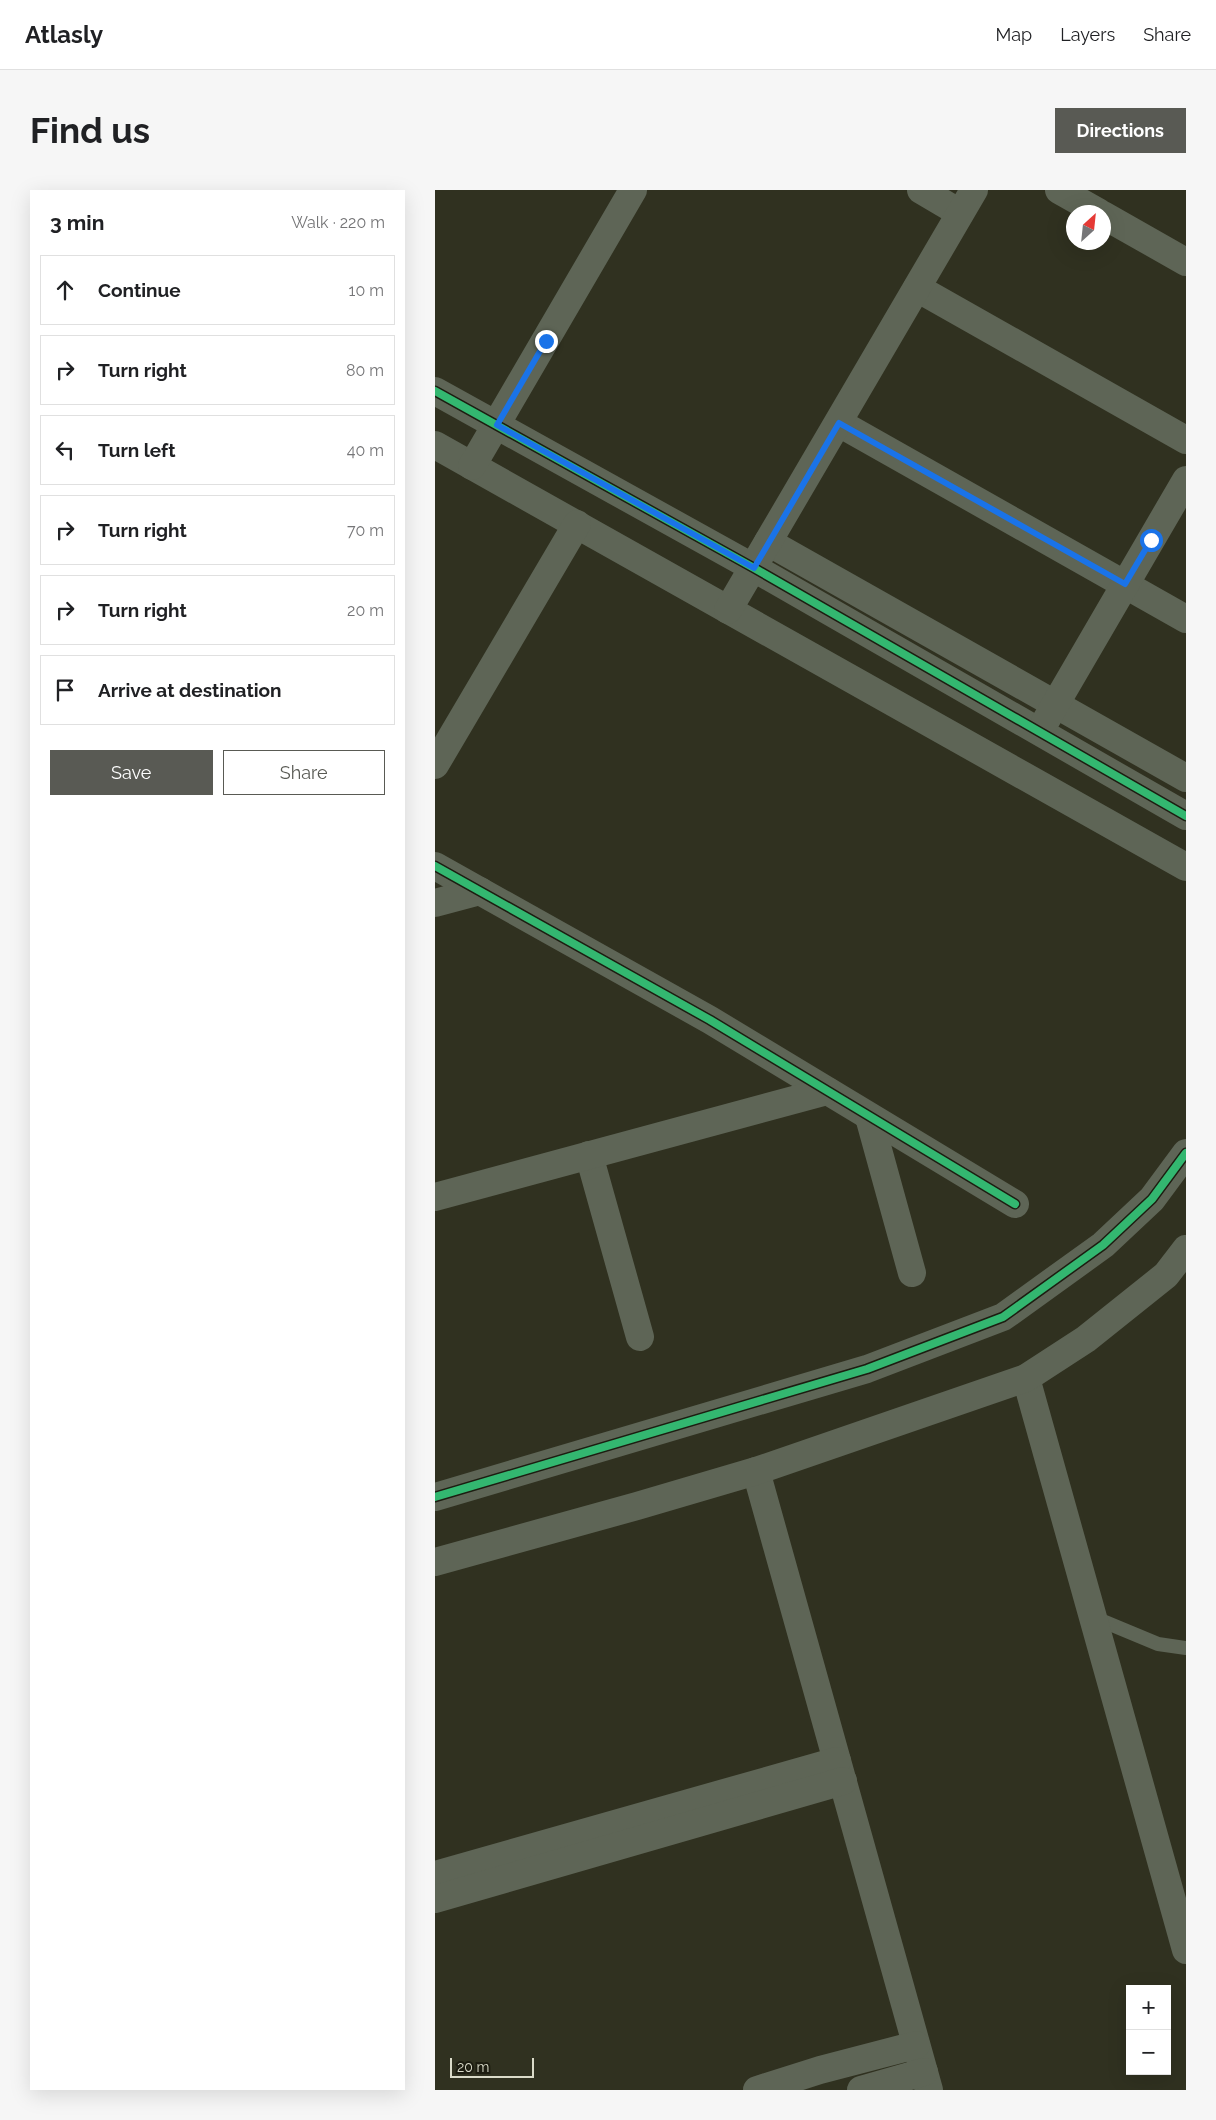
<!DOCTYPE html>
<html lang="en">
<head>
<meta charset="utf-8">
<style>
	body { margin:0; font-family:Raleway,sans-serif; background:#f6f6f6; color:#202124 }
	.controls { position:absolute; right:15px; bottom:15px; display:grid; overflow:hidden; border-radius:0px; box-shadow:0 5px 20px #0002 }
	.controls button { width:45px; height:45px; display:grid; place-items:center; padding:0; border:0; border-bottom:1px solid #e0e0e0; background:#fff; color:#202124; font:25px sans-serif }
	.compass { position:absolute; left:631px; top:15px; width:45px; height:45px; border-radius:50%; background:#fff; box-shadow:0 5px 20px #0002; rotate:27deg }
	.scale { position:absolute; left:15px; bottom:12px; width:84px; box-sizing:border-box; padding-left:5px; border:2px solid #dadbc9; border-top:0; font-size:14px; line-height:18px; white-space:nowrap; color:#dadbc9; -webkit-text-stroke:4px #1d1d11; paint-order:stroke }
	.stop { position:absolute; width:15px; height:15px; margin:-11px; border:4px solid #1a73e8; border-radius:50%; background:#fff }
	.stop.end { background:#1a73e8; border-color:#fff; box-shadow:0 1px 5px #0008 }
	.list { margin:0; padding:0; list-style:none }
	h2 { display:flex; justify-content:space-between; align-items:center; height:65px; margin:0; padding:0 20px; font-size:21px }
	h2 small { font-size:16px; font-weight:400; color:#757577 }
	.list li { display:grid; grid-template-columns:32px 1fr auto; gap:15px; align-items:center; box-sizing:border-box; height:70px; margin:0 10px 10px; padding:0 10px; border:1px solid #e0e0e0; border-radius:0px }
	.list b { display:block; font-size:19px; white-space:nowrap }
	.list em { font-size:16px; font-style:normal; color:#757577 }
	.actions { display:flex; gap:10px; padding:15px 20px }
	.actions a { flex:1; padding:11px 0; border:1px solid #595a54; border-radius:0px; text-align:center; font-size:18px; color:#595a54 }
	.actions .main { background:#595a54; color:#fff }
	.icon { flex:none; width:28px; height:28px; fill:none; stroke:currentColor; stroke-width:2; stroke-linecap:round; stroke-linejoin:round }
	.map { position:relative; flex:none; width:751px; height:1900px; overflow:hidden; border-radius:0px }
	header { display:flex; align-items:center; gap:30px; box-sizing:border-box; height:70px; padding:0 25px; background:#fff; border-bottom:1px solid #e0e0e0 }
	header strong { font-size:24px }
	nav { display:flex; gap:28px; margin-inline-start:auto; font-size:18px }
	.intro { display:flex; align-items:center; justify-content:space-between; box-sizing:border-box; height:120px; padding:0 30px }
	h1 { margin:0; font-size:35px }
	.button { padding:12px 22px; border-radius:0px; background:#595a54; color:#fff; font-size:18px; font-weight:700 }
	main { display:flex; gap:30px; padding:0 30px }
	aside { flex:1; background:#fff; border-radius:0px; box-shadow:0 5px 20px #0002 }
	.map>svg:first-child { display:block }
	.lines { fill:none; stroke-linecap:round; stroke-linejoin:round }
	.service { stroke:#5e6556; stroke-width:14 }
	.minor { stroke:#5e6556; stroke-width:28 }
	.tertiary { stroke:#5e6556; stroke-width:28 }
	.cycleway-casing { stroke:#1d1d11; stroke-width:11 }
	.cycleway { stroke:#33b770; stroke-width:8 }
	.route { stroke:#1a73e8; stroke-width:6 }
</style>
</head>
<body>
<header>
<strong>Atlasly</strong>
<nav><a>Map</a><a>Layers</a><a>Share</a></nav>
</header>
<div class="intro"><h1>Find us</h1><a class="button">Directions</a></div>
<main>
<aside>
<h2>3 min<small>Walk · 220 m</small></h2>
<ul class="list">
<li><svg class="icon" aria-label="ahead" viewBox="0 0 24 24"><path d="M12 20V5M6 11l6-6 6 6"/></svg><div><b>Continue</b></div><em>10 m</em></li>
<li><svg class="icon" aria-label="right" viewBox="0 0 24 24"><path d="M7 20v-9h11M14 6l5 5-5 5"/></svg><div><b>Turn right</b></div><em>80 m</em></li>
<li><svg class="icon" aria-label="left" viewBox="0 0 24 24"><path d="M17 20v-9H6M10 6l-5 5 5 5"/></svg><div><b>Turn left</b></div><em>40 m</em></li>
<li><svg class="icon" aria-label="right" viewBox="0 0 24 24"><path d="M7 20v-9h11M14 6l5 5-5 5"/></svg><div><b>Turn right</b></div><em>70 m</em></li>
<li><svg class="icon" aria-label="right" viewBox="0 0 24 24"><path d="M7 20v-9h11M14 6l5 5-5 5"/></svg><div><b>Turn right</b></div><em>20 m</em></li>
<li><svg class="icon" aria-label="arrive" viewBox="0 0 24 24"><path d="M6 21V4h12l-3 4 3 4H6"/></svg><div><b>Arrive at destination</b></div></li>
</ul>
<div class="actions"><a class="main">Save</a><a>Share</a></div>
</aside>
<div class="map">
<svg width="751" height="1900" viewBox="0 0 751 1900">
	<rect width="100%" height="100%" fill="#303120"/>
	<g class="lines">
		<polyline class="service" points="658,1427 723,1454 751,1458"/>
		<g class="minor">
			<polyline points="486,0 525,23"/>
			<polyline points="624,0 663,22"/>
			<polyline points="668,25 751,72"/>
			<polyline points="482,98 751,250"/>
			<polyline points="0,201 319,378 751,626"/>
			<polyline points="404,233 751,429"/>
			<polyline points="0,255 751,677"/>
			<polyline points="37,276 198,0"/>
			<polyline points="333,352 751,588"/>
			<polyline points="293,420 539,0"/>
			<polyline points="610,532 751,290"/>
			<polyline points="0,575 142,334"/>
			<polyline points="0,676 275,830 580,1014"/>
			<polyline points="0,713 45,701"/>
			<polyline points="434,927 477,1083"/>
			<polyline points="154,965 205,1147"/>
			<polyline points="0,1007 392,901"/>
			<polyline points="591,1188 751,1760"/>
			<polyline points="321,1281 494,1900"/>
			<polyline points="0,1685 402,1571"/>
			<polyline points="0,1709 408,1591"/>
			<polyline points="322,1900 385,1880 481,1855"/>
			<polyline points="426,1900 489,1882"/>
		</g>
		<g class="tertiary">
			<polyline points="0,1307 432,1179 568,1127 668,1055 717,1009 751,963"/>
			<polyline points="0,1372 202,1316 321,1281 591,1188 651,1149 731,1085 751,1059"/>
		</g>
		<defs>
			<g id="cycleway">
				<polyline points="0,201 319,378 751,626"/>
				<polyline points="0,676 275,830 580,1014"/>
				<polyline points="0,1307 432,1179 568,1127 668,1055 717,1009 751,963"/>
			</g>
		</defs>
		<use href="#cycleway" class="cycleway-casing"/>
		<use href="#cycleway" class="cycleway"/>
	</g>
	<g class="lines">
		<polyline class="route" points="111,151 62,235 319,378 404,233 690,394 716,350"/>
	</g>
</svg>
<div class="controls">
<button>+</button>
<button>−</button>
</div>
<svg class="compass" viewBox="-18 -18 36 36"><path d="M0-13l5 13h-10z" fill="#e53935"/><path d="M0 13l5-13h-10z" fill="#757577"/></svg>
<div class="scale">20 m</div>
<div class="stop" style="left:716px;top:350px"></div>
<div class="stop end" style="left:111px;top:151px"></div>
</div>
</main>
</body>
</html>
